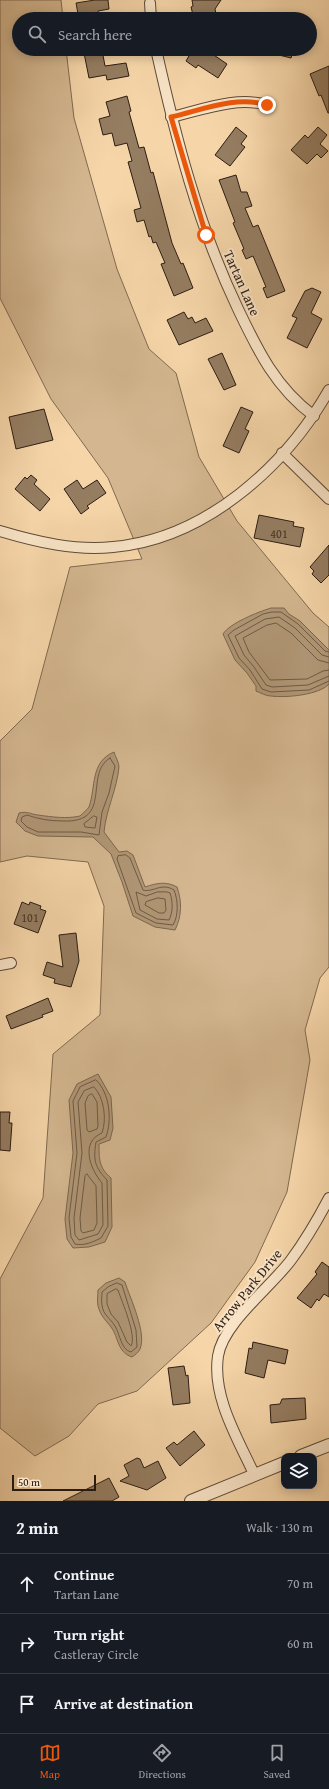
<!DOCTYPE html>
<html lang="en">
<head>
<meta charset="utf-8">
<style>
	body { margin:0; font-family:"Gentium Book Plus",serif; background:#242831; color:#f1f3f6 }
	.controls { position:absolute; right:12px; bottom:12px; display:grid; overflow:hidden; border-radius:8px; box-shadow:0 2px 10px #0003 }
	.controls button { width:36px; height:36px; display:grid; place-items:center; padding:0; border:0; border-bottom:1px solid #363941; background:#171b24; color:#f1f3f6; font:20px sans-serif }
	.scale { position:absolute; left:12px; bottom:10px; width:84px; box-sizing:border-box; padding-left:4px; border:2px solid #2c1d13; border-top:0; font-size:11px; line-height:14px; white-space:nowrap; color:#2c1d13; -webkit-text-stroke:3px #f9e4c7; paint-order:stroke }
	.stop { position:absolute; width:12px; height:12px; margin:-9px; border:3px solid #ea580c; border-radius:50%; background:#fff }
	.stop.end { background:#ea580c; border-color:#fff; box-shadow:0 1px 4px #0008 }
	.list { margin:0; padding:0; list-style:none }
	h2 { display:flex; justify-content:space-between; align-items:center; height:52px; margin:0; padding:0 16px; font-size:17px }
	h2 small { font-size:13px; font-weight:400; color:#9ea1a6 }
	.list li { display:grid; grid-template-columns:26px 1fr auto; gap:12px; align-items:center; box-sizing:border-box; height:60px; padding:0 16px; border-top:1px solid #363941 }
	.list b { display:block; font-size:15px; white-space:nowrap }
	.list p { margin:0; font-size:13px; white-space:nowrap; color:#9ea1a6 }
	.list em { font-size:13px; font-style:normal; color:#9ea1a6 }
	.icon { flex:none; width:22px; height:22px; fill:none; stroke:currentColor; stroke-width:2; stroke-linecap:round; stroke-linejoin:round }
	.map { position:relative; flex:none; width:329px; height:1501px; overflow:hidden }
	.search { position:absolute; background:#171b24; box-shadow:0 2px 10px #0003; left:12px; right:12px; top:12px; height:44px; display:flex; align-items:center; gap:10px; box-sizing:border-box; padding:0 14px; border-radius:22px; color:#9ea1a6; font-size:15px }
	.sheet { height:232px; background:#171b24 }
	nav { display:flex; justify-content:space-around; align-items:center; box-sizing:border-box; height:56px; border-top:1px solid #363941; background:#171b24; font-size:11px; color:#9ea1a6 }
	nav a { display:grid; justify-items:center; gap:2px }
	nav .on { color:#ea580c }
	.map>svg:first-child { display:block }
	.green { fill:#d4b790; stroke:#806a52 }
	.water { fill:#b19776; stroke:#7c664e }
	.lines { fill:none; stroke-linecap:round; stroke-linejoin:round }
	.shore { stroke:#6e5a44; stroke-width:1 }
	.building { fill:#957d61; stroke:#2c1d13 }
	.minor-casing { stroke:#5e4b38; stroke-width:12 }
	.tertiary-casing { stroke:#5e4b38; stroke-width:14 }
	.minor { stroke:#f9e4c7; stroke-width:10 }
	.tertiary { stroke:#f9e4c7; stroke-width:12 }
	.route { stroke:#ea580c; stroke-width:5 }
	.labels { text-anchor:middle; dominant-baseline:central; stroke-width:4; stroke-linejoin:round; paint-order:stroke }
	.number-label { font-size:12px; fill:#463526 }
	.street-label { font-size:14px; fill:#2c1d13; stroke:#f9e4c7 }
</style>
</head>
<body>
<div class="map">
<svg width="329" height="1501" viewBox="0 0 329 1501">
	<rect width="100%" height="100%" fill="#f6d6a9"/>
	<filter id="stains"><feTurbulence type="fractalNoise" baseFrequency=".005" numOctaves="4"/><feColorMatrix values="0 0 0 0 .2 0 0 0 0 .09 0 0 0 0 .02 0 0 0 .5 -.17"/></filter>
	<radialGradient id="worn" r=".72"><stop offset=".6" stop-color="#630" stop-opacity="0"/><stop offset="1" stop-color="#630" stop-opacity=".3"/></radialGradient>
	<polygon class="green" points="0,0 61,0 63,19 19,19 19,49 66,49 74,118 117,269 149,349 176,373 199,457 237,521 313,613 329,627 329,967 320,978 305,1030 310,1060 287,1192 255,1262 211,1323 137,1391 98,1404 69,1436 35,1456 0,1428 0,1279 43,1198 53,1054 100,1015 104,906 88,862 27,856 0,862 0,741 32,709 70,567 142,559 108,478 51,399 0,298"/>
	<g class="water">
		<path d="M271,608H284L289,614L300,621L329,650V684C319,695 286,698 271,696C266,696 261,693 256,691V686L247,673L235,660L223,634C230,623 258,612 271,608Z"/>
		<path d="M114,752C115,756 119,762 119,767C117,789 106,810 104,832L119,852L127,851L133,855L145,887C157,883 166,881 177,887C182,901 182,916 175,930L155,927L133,916L122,882L111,854L93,837L38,836L25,831L16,822L19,813C27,811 30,814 38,815C52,817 67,819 80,816C83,813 87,810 89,807C96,787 90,762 114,752Z"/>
		<path d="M98,1074L111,1097L113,1128L110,1140L99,1144C99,1159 99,1168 111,1178L112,1227L105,1242L89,1247L73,1248L67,1239L65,1219L73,1153L69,1100L77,1084Z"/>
		<path d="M119,1278L125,1282C130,1298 147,1333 140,1349C139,1352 135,1355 132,1357C117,1352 119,1338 111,1327C105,1319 101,1317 98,1306C97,1301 98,1295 98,1290L106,1283Z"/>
	</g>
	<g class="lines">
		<g class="shore">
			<polyline points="329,652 325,651 298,624 281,612 272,612 263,614 234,630 228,635 239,658 250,670 262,689 271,692 309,690 329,681"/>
			<polyline points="329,657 322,655 295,628 279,617 265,619 235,636 244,655 254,667 266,685 272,687 308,685 329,676"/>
			<polyline points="329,663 318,660 291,633 276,623 267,625 243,638 249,652 270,680 307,679 323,671 329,670"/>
			<path d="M110,758L115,766L109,793L102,812L99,835L81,832H38L27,827L21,821L22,817L27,815C38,819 50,821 63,821C114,823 83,774 110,758Z"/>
			<polygon points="94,816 97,817 95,828 85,827 84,824"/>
			<path d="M126,855L130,858L143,890C153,893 161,882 174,890C178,900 179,915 173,925L156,923L136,913L117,859L118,856Z"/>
			<path d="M167,892L170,893C173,902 173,912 169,920L157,919L140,910L136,892L146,896L157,892Z"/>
			<polygon points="158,898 165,899 166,910 164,913 159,913 145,905 146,902"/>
			<path d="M96,1080C110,1093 112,1120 106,1137L96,1142C93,1161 95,1167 107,1180L108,1226L101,1238C93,1242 84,1246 75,1244L71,1237L69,1218L77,1153L73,1101L80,1087Z"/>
			<path d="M94,1087C104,1097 107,1119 102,1133C80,1142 90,1169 102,1183L103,1225L98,1234L79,1240L75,1235L74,1218L82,1153L78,1102L84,1091Z"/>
			<polygon points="92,1094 97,1102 98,1126 97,1129 89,1132 87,1130 85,1103 88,1096"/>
			<polygon points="87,1174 96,1186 97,1223 94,1230 83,1233 81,1231 80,1218 85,1176"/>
			<path d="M117,1283L122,1285L136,1330L137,1347L131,1352C121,1350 120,1334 115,1326C110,1318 103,1315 102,1305C101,1301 102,1296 102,1292L108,1287Z"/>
			<path d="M116,1289L118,1290C122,1302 137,1336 131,1346L127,1342L118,1322L111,1314L107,1304V1294Z"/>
		</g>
	</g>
	<g class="building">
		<polygon points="95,0 108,0 109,9 98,11 99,19 85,19 84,13 78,14 76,3"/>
		<polygon points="192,0 221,0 215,9 217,19 194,19 191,7 193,6"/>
		<polygon points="193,49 205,49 227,64 218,78 198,65 196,68 186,61"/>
		<polygon points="267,49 294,49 291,58 267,52"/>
		<polygon points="102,50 105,66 126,63 129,76 107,80 106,75 89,78 84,53"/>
		<polygon points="329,66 329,113 328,113 321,95 319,96 310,74"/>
		<polygon points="127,96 131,111 129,112 139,148 144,147 151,173 153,172 172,243 181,264 183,263 193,288 174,296 161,264 165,263 156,242 153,243 151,236 149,237 144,220 137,222 134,210 141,208 128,162 132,161 127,143 115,146 112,133 103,135 99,119 110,116 106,102"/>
		<polygon points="236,127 247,136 241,144 245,147 230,166 215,155"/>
		<polygon points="318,127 327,135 320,144 328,151 321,158 317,154 307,164 291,150 305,135 308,138"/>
		<polygon points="236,175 241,192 247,192 252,206 245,208 253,227 258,225 285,291 267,298 263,288 266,287 253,256 246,259 242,250 244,249 233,223 235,222 219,180"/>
		<polygon points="312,288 321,292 311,313 322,319 307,348 287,338 297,318 292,316 305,291"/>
		<polygon points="184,312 188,319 192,317 195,323 206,318 213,331 179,345 167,320"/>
		<polygon points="222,353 236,385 224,390 208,359"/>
		<polygon points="241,407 253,412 245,429 249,431 239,453 223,446"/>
		<polygon points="44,409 53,440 16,449 9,417"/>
		<polygon points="31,475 37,480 34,484 50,499 40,511 15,489 25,477 27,479"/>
		<polygon points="77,480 83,489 97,480 106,493 87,506 89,508 81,514 64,489"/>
		<polygon points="259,515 294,522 293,526 304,528 300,547 254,538"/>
		<polygon points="329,545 329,575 321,583 312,574 314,571 310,567"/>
		<polygon points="22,902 29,905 30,902 41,906 40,909 46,911 38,933 14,924"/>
		<polygon points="76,933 79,961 71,987 54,983 55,979 43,975 47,962 63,967 59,935"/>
		<polygon points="48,998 53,1011 42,1015 43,1017 11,1029 6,1016"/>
		<polygon points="0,1112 10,1112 9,1123 12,1123 10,1151 0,1150"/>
		<polygon points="322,1262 329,1267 329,1297 324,1294 319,1301 317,1299 311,1308 297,1298 317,1274 315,1272"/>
		<polygon points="253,1342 288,1350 285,1364 268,1360 264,1378 245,1373 249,1348 252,1349"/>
		<polygon points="184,1366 186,1376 188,1375 190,1403 173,1405 168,1368"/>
		<polygon points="305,1398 306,1419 271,1423 270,1405 280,1404 282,1399"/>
		<polygon points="194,1431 205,1445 180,1466 166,1448 174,1442 177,1445"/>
		<polygon points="137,1458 140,1459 144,1468 158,1461 166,1478 147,1490 120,1481 129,1476 124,1465"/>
		<polygon points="109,1478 119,1497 112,1501 63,1501"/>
	</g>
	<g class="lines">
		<defs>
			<g id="minor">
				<polyline points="150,3 151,19"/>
				<path d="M156,49C176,139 198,225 238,309C258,351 276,388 314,416"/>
				<path d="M171,117C202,110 236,96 267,105"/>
				<polyline points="282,453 329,499"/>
				<path d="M0,531C37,542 75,551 113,547C205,539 285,467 329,390"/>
				<polyline points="0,965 11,963"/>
				<path d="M254,1474C238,1439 212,1397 218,1356C223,1323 271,1287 291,1260C305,1241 318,1219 329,1198"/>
			</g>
			<g id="tertiary">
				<polyline points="301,1456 329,1445"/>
				<polyline points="191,1501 284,1463"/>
			</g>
		</defs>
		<use href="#minor" class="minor-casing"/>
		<use href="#tertiary" class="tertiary-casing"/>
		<use href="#minor" class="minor"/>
		<use href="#tertiary" class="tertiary"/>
	</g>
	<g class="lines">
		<path class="route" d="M206,235L171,117C202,110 236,95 267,105"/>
	</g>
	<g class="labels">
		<g class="number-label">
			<text x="279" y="533">401</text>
			<text x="30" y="917">101</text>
		</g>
		<g class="street-label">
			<text transform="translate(242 283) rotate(66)">Tartan Lane</text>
			<text transform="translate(247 1290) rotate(-51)">Arrow Park Drive</text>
		</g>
	</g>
	<rect width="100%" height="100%" filter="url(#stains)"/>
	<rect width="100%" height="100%" fill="url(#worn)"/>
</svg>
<div class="controls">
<button><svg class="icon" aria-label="layers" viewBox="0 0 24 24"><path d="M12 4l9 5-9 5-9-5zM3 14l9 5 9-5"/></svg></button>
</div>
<div class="scale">50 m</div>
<div class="stop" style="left:206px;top:235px"></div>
<div class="stop end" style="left:267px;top:105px"></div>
<div class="search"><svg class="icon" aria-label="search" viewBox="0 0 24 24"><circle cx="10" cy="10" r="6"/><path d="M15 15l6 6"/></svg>Search here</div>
</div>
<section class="sheet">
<h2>2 min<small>Walk · 130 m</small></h2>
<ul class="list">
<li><svg class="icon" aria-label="ahead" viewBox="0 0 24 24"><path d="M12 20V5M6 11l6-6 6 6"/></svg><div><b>Continue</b><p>Tartan Lane</p></div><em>70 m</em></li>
<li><svg class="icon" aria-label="right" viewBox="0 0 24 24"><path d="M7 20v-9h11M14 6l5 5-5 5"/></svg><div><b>Turn right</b><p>Castleray Circle</p></div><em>60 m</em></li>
<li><svg class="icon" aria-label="arrive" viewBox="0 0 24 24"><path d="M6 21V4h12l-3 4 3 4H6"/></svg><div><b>Arrive at destination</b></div></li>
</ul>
</section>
<nav>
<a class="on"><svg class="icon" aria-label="map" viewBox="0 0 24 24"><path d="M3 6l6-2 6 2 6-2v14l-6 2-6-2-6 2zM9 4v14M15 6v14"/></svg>Map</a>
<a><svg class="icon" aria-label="directions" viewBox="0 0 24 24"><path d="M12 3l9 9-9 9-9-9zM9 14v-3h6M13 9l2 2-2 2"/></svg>Directions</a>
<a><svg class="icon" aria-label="saved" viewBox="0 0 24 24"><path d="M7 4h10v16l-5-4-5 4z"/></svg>Saved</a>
</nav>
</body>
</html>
